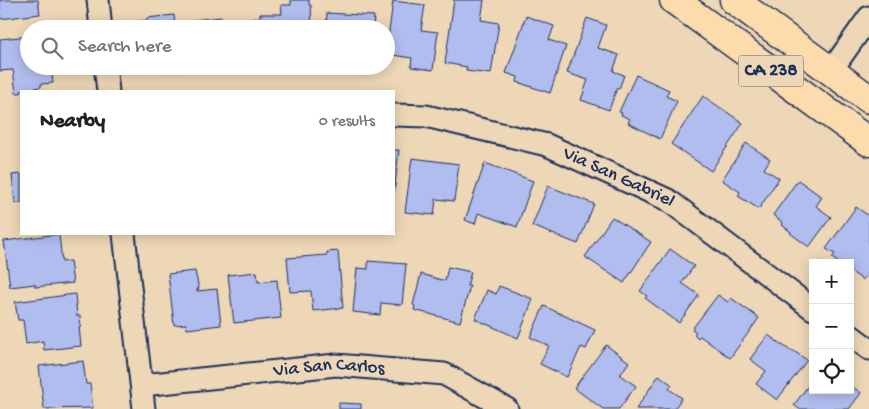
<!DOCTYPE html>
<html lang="en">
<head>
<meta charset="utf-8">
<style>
	body { margin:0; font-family:"Gochi Hand",sans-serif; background:#f6f6f6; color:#202124 }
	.controls { position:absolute; right:15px; bottom:15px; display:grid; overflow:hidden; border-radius:0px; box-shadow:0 2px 12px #0003 }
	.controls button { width:45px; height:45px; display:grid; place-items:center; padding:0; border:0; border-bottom:1px solid #e0e0e0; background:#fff; color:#202124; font:25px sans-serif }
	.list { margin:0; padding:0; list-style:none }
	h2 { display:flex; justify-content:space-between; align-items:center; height:65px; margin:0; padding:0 20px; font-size:21px }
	h2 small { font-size:16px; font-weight:400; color:#757577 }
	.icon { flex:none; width:28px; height:28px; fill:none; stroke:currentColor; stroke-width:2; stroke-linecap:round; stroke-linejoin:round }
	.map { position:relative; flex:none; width:869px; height:409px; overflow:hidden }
	.search { position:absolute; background:#fff; box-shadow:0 2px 12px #0003; left:20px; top:20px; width:375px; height:55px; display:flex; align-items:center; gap:12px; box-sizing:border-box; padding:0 18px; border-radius:28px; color:#757577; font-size:19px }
	.panel { position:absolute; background:#fff; box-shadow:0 2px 12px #0003; left:20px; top:90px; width:375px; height:145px; border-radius:0px }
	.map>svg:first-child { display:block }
	.building { fill:#b1bdee; stroke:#1b2f5e }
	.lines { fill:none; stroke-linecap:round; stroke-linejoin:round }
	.street-casing { stroke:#1b2f5e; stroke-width:25 }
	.primary-casing { stroke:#1b2f5e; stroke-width:31 }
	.street { stroke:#edd7b6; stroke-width:21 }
	.primary { stroke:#fcdcac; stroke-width:28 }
	.labels { text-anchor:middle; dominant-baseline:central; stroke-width:5; stroke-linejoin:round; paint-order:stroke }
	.shield { fill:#edd7b6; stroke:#5a6178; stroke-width:1 }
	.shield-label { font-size:18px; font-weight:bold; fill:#1b2f5e }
	.street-label { font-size:19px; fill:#1b2f5e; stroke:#edd7b6 }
</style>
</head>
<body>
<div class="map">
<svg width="869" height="409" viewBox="0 0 869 409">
	<rect width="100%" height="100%" fill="#edd7b6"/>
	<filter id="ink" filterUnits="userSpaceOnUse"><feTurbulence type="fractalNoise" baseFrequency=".02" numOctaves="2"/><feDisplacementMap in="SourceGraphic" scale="10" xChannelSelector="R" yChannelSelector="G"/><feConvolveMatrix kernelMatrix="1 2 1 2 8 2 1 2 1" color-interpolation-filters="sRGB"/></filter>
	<g filter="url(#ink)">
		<g class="building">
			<polygon points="0,0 38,0 40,14 0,19"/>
			<polygon points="291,0 309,0 309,5 311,5 312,29 254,29 253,18 260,18 260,14 282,14 281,5 291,5"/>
			<polygon points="454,0 484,0 481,20 499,23 491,74 466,71 467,67 445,63"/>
			<polygon points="393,1 425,5 421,30 438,32 433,70 411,67 412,58 386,54"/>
			<polygon points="327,13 374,16 373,29 326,29"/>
			<polygon points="174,15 175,26 184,25 184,29 133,29 132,22 147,20 147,18"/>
			<polygon points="526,16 554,26 549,40 566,46 550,93 517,82 518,77 506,73"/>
			<polygon points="222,17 223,28 242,26 242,29 194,29 193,20"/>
			<polygon points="587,18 606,25 598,48 619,55 613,71 624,75 619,89 617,88 609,110 581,100 588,80 567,73"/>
			<polygon points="29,36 29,66 51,66 53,83 41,84 41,87 35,88 35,91 21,91 21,93 16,93 13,70 0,71 0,39"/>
			<polygon points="166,66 187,66 188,70 166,72"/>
			<polygon points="636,75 669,90 666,96 677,101 660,139 628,123 630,119 621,115 622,113 619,112"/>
			<polygon points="703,96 743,123 711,171 671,144"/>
			<polygon points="746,143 770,159 764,169 779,178 759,209 738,196 740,192 722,180"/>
			<polygon points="394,150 399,150 394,193"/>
			<polygon points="412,158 459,164 454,201 436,199 434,215 405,212"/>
			<polygon points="485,163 533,181 517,227 478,213 475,224 465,220"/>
			<polygon points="21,174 21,203 15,203 12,175"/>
			<polygon points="798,180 822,197 816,206 831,217 809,247 790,233 791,232 782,225 783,223 773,215"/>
			<polygon points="548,186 594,204 578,244 532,226"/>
			<polygon points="856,207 869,216 869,271 863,280 850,271 850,263 839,263 832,258 835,254 826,249"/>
			<polygon points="612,217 651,242 624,283 585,257"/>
			<polygon points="59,234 62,262 70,261 73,283 35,287 35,284 10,287 4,241"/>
			<polygon points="670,249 694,266 682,283 699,295 679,323 645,298 647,296 640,291"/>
			<polygon points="338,251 343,308 313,311 311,291 290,292 287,258 327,255 327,252"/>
			<polygon points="368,261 406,264 402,305 381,303 380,315 353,312 357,268 368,269"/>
			<polygon points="448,267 471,272 467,286 470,286 460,322 414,310 415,306 413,305 421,274 445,281"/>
			<polygon points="195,271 199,289 197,289 197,291 217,289 221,325 187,329 186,324 174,325 168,274"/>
			<polygon points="257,272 258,282 277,280 281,318 234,323 228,275"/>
			<polygon points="499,286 533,299 518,338 475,319 487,290 496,294"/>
			<polygon points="75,294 77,316 80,316 81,327 79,327 81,346 44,350 43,341 26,344 23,320 18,320 15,302"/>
			<polygon points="718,295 728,302 731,298 759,318 730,358 700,336 698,338 694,334 696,332 692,329"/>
			<polygon points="544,306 595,330 586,349 581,347 567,377 540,364 549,346 530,337"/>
			<polygon points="768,335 791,351 792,350 807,360 777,400 756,384 766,371 750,359"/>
			<polygon points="606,345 629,362 620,375 636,386 619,409 603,409 574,388"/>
			<polygon points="83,361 86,384 90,384 93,408 44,409 39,366"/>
			<polygon points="659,375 672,385 669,389 682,398 674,409 636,409"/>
			<polygon points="813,379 813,390 850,390 850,385 861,393 849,409 799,409 794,405"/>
			<polygon points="339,403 361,404 361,409 339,409"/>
		</g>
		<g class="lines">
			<defs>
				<g id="street">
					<polyline points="98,0 101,29"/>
					<polyline points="105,66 108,91"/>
					<polyline points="831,71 869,17"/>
					<path id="s1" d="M394,115L426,116L547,145L668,200L813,309"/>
					<polyline points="124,234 144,409"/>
					<polyline points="850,335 869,349"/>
					<path id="s2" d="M142,385L336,365L444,374L507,409"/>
				</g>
				<g id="primary">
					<polyline points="674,0 869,142"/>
					<polyline points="734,0 869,99"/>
				</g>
			</defs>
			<use href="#street" class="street-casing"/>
			<use href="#primary" class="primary-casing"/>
			<use href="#street" class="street"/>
			<use href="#primary" class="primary"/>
		</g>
	</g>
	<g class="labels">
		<rect class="shield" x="738.5" y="55.5" width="65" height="31" rx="4"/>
		<g class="shield-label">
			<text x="771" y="71">CA 238</text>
		</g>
		<g class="street-label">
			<text stroke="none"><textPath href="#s1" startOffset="235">Via San Gabriel</textPath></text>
			<text stroke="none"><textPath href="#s2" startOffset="188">Via San Carlos</textPath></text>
		</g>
	</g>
</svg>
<div class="controls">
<button>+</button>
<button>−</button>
<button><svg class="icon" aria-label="locate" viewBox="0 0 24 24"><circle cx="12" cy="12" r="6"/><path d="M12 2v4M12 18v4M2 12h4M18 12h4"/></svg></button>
</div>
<div class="search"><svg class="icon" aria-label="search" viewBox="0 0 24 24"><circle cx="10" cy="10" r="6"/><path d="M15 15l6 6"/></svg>Search here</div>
<section class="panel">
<h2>Nearby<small>0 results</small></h2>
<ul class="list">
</ul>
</section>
</div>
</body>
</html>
